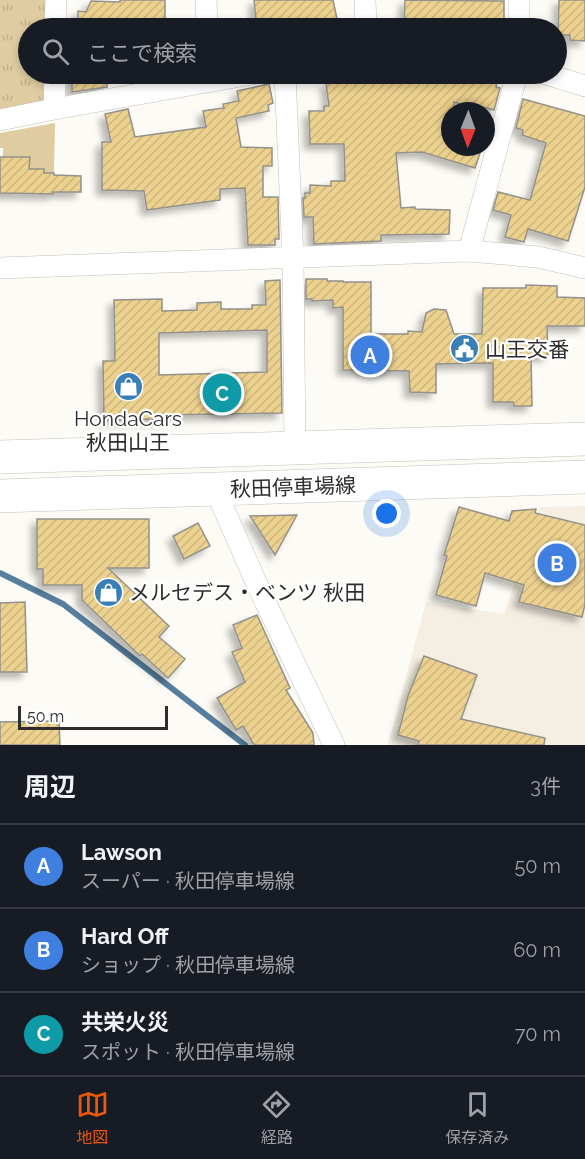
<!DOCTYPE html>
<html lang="ja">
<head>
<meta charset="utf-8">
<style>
	body { margin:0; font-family:Raleway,"Noto Sans JP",sans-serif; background:#20242c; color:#f1f3f6 }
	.compass { position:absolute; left:441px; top:102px; width:54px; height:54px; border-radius:50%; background:#171b24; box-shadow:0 3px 9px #0003; rotate:181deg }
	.scale { position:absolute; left:18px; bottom:15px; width:150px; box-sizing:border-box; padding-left:6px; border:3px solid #2e2d2b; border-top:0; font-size:16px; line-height:21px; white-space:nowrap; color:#2e2d2b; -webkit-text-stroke:4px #fff; paint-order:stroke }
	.you { position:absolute; left:387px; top:514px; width:21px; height:21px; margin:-15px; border:4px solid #fff; border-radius:50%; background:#1a73e8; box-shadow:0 0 0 9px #1a73e833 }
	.badge { display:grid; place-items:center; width:39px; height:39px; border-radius:50%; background:#ea580c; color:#fff; font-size:20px; font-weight:700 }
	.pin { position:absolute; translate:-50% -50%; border:3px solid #fff; box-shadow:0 2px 6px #0006 }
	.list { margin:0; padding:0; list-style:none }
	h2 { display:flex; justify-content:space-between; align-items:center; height:78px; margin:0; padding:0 24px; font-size:26px }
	h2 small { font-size:20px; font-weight:400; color:#9ea1a6 }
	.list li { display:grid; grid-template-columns:39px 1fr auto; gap:18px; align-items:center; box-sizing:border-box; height:84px; padding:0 24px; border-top:2px solid #363941 }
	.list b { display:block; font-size:22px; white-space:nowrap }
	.list p { margin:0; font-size:20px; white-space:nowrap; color:#9ea1a6 }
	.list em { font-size:20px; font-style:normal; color:#9ea1a6 }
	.icon { flex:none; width:33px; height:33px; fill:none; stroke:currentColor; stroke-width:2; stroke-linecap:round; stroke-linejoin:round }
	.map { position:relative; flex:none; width:585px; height:745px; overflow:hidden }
	.search { position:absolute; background:#171b24; box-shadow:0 3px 9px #0003; left:18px; right:18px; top:18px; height:66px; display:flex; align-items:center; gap:15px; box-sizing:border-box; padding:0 21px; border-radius:33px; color:#9ea1a6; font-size:22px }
	.sheet { height:330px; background:#171b24 }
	nav { display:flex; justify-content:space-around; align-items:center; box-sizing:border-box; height:84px; border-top:2px solid #363941; background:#171b24; font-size:16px; color:#9ea1a6 }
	nav a { display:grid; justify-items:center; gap:3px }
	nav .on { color:#ea580c }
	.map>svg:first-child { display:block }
	.built { fill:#f5efe2 }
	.grass { fill:#dfcda1 }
	.park { fill:url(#park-tufts) }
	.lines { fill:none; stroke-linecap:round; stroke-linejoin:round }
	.stream { stroke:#567e9e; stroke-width:6 }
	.building { fill:url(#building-hatch); stroke:#93918b; stroke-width:1.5; fill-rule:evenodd; filter:url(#shadow) }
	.minor-casing { stroke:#c2c0ba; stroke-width:22 }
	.primary-casing { stroke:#c2c0ba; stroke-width:34 }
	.minor { stroke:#fff; stroke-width:21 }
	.primary { stroke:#fff; stroke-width:33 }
	.labels { text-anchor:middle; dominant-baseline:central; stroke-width:4.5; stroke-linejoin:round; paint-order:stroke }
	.poi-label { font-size:21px; fill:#2e2d2b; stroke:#fff; text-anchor:start }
	.street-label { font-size:21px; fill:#2e2d2b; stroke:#fff }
</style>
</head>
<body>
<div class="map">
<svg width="585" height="745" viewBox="0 0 585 745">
	<defs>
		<pattern id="park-tufts" width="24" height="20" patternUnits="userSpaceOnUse" patternTransform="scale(1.5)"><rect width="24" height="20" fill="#dfcda1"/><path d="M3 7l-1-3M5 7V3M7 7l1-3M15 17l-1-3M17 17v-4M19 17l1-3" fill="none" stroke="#c0b08b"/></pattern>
		<pattern id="building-hatch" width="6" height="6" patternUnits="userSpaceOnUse" patternTransform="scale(1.5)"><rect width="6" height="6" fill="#edd28f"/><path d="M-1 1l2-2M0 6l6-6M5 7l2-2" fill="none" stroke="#ccb57c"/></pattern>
		<filter id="shadow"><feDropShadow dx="-5.5" dy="5.5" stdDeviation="3" flood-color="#0004"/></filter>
	</defs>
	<rect width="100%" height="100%" fill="#fdfbf5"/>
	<polygon class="built" points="585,506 585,745 388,745 426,602 504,614 540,507"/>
	<polygon class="grass" points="55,123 54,173 44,173 44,169 29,169 29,157 3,157 3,148 0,148 0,133"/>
	<polygon class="park" points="0,0 47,0 47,28 28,28 28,74 46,74 46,102 0,112"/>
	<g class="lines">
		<polyline class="stream" points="0,573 63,604 245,745"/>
	</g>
	<g class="building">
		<polygon points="120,0 165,0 165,28 78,28 78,11 86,12 91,1 120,2"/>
		<polygon points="254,0 333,0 339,28 257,28"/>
		<polygon points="405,0 504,1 504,20 501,20 501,25 492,25 492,28 404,28"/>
		<polygon points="559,0 585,0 585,41 570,40 570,35 558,35"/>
		<polygon points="72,74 107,74 107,87 72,92"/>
		<polygon points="428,74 475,74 497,80 496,87 500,88 494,110 482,107 482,110 454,102 454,111 450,111 450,147 482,147 475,168 422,152 396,153 401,208 415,207 415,209 450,210 449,234 381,235 381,241 314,244 313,217 304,217 303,198 305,198 305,193 310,193 310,185 331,186 331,181 345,181 344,144 310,144 309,111 324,111 324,106 329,106 326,83 363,78 428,77"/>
		<polygon points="269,84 273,103 268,105 269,111 236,118 241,147 272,148 272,166 263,166 263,197 278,197 279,239 275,239 275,245 248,245 245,188 220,189 220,200 147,210 144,191 102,190 102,142 111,142 105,114 128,109 135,137 206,127 203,111 224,108 223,104 239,101 237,91"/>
		<polygon points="523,99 585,116 585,187 568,241 528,229 524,242 505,237 511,215 493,210 498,192 530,200 546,143 522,135 523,130 516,128"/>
		<polygon points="0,157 30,157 29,169 44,169 44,173 54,173 54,175 81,176 81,192 53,192 53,194 0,193"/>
		<polygon points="306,279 327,279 327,281 343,281 343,282 371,282 371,334 408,334 408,331 422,332 426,313 434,309 446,310 454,334 482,334 483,288 526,288 526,285 557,286 557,297 585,298 585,326 547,326 548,356 531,356 532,406 514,406 513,402 493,402 493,363 436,364 436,393 410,392 409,371 343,370 343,307 333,308 333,300 312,301 312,299 306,299"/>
		<path d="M280,280L282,413L165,415V419L104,420L103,361H115L114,300L162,299V311L197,310V303L221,302V309H252V305H266L265,281ZM267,330V372L159,375V333Z"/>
		<polygon points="459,507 509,521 512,511 536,509 535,513 585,525 585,604 582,617 519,602 524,585 485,573 476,606 436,595 447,556 444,555"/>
		<polygon points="297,515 275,555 250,516"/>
		<polygon points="37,519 149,519 149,568 108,568 169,626 159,637 185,659 168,678 142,654 140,656 82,600 82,585 43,585 43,569 37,569"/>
		<polygon points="198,523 210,546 184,559 173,536"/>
		<polygon points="25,602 27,672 0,672 0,603"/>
		<polygon points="257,615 290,688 286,690 313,733 314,745 254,745 243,726 236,730 217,698 245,682 232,652 242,648 233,625"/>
		<polygon points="424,656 477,675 461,719 545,738 544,745 418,745 419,741 398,735 408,696"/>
		<polygon points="59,721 60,745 0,745 0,722"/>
	</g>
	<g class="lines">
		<defs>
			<g id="minor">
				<polyline points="206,0 207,28"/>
				<polyline points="365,0 366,28"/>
				<polyline points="519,0 519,28"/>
				<polyline points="55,28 56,0"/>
				<polyline points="285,74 293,259 295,448"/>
				<polyline points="546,74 585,86"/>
				<polyline points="54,109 55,74"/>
				<polyline points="0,120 54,109 252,74"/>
				<polyline points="469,251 517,74"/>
				<polyline points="0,268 469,251 538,257 585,268"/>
				<polyline points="215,489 260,591 334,745"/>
			</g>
			<g id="primary">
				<polyline points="0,457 585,439"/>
				<polyline points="0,496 585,477"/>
			</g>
		</defs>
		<use href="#minor" class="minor-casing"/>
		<use href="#primary" class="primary-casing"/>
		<use href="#minor" class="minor"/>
		<use href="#primary" class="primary"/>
	</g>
	<defs>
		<symbol id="civic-disc" viewBox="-11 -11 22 22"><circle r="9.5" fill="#3880b5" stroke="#fff"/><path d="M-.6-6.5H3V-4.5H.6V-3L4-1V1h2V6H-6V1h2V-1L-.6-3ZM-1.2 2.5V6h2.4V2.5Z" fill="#fff"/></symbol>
		<symbol id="shop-disc" viewBox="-11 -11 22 22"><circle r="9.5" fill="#3880b5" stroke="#fff"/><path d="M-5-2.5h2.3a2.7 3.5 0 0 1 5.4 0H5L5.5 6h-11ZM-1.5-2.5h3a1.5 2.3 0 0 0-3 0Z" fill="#fff"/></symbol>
	</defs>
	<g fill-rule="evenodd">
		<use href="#civic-disc" x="448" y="332" width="33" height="33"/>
		<use href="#shop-disc" x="112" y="370" width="33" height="33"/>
		<use href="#shop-disc" x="92" y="576" width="33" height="33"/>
	</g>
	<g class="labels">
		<g class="poi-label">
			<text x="485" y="349">山王交番</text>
			<text x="128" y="418" text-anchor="middle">HondaCars<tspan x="128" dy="24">秋田山王</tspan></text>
			<text x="129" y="592">メルセデス・ベンツ 秋田</text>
		</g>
		<g class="street-label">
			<text transform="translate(293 487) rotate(-2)">秋田停車場線</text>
		</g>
	</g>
</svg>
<svg class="compass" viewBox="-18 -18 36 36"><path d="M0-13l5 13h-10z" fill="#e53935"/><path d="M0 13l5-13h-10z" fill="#9ea1a6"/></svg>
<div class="scale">50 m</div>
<div class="you"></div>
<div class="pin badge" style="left:370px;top:355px;background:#3f7fe0">A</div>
<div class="pin badge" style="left:557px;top:563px;background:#3f7fe0">B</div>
<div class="pin badge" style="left:222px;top:393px;background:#0f9aa8">C</div>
<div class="search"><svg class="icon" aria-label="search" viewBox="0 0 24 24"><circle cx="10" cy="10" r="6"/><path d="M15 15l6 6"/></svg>ここで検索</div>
</div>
<section class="sheet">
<h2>周辺<small>3件</small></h2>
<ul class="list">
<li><span class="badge" style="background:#3f7fe0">A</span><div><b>Lawson</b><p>スーパー · 秋田停車場線</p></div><em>50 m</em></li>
<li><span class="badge" style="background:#3f7fe0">B</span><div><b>Hard Off</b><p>ショップ · 秋田停車場線</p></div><em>60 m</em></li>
<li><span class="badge" style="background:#0f9aa8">C</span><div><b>共栄火災</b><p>スポット · 秋田停車場線</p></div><em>70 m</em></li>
</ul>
</section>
<nav>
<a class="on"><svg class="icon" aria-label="map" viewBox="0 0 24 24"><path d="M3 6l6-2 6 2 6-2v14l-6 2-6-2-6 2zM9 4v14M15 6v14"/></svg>地図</a>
<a><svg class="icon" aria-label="directions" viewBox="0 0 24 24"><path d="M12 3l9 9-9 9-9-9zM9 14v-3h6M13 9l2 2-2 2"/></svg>経路</a>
<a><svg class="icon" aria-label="saved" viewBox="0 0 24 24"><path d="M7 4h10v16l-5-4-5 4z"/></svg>保存済み</a>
</nav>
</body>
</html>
